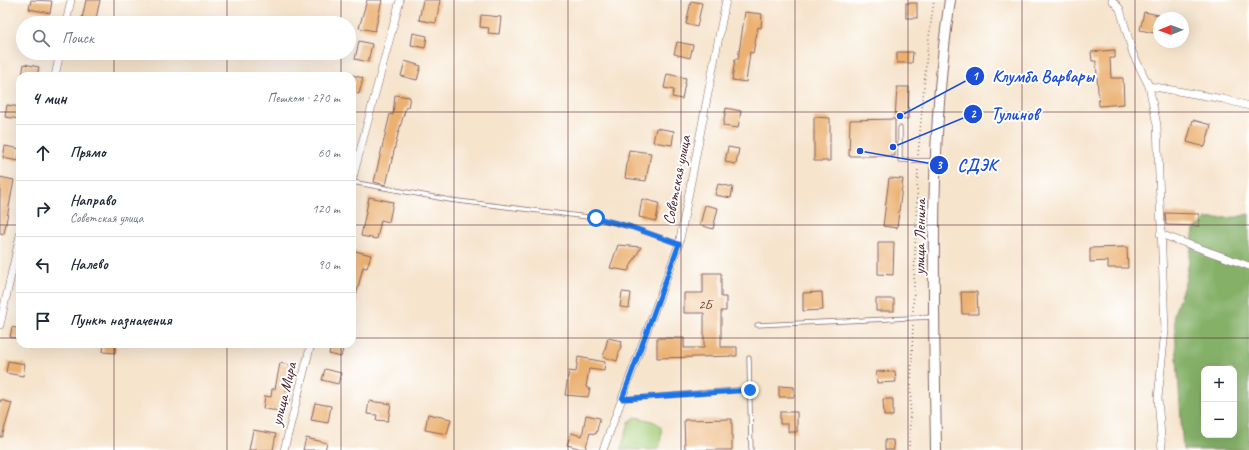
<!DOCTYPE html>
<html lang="ru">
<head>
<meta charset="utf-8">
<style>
	body { margin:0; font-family:Caveat,sans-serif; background:#f6f6f7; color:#1f2937 }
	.controls { position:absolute; right:12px; bottom:12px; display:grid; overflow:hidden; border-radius:8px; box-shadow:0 4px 16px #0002 }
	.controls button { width:36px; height:36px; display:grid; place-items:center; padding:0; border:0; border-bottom:1px solid #e0e1e3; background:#fff; color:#1f2937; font:20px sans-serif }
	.compass { position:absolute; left:1153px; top:12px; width:36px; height:36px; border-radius:50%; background:#fff; box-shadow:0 4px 16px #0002; rotate:269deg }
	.stop { position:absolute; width:12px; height:12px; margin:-9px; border:3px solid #1a73e8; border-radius:50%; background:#fff }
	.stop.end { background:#1a73e8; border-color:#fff; box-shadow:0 1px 4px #0008 }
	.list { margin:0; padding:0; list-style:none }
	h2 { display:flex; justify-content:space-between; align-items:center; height:52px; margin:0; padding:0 16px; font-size:17px }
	h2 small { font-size:13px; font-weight:400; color:#747a83 }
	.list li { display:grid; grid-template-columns:26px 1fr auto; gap:12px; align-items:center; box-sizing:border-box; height:56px; padding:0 16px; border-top:1px solid #e0e1e3 }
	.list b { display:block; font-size:15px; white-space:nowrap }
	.list p { margin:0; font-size:13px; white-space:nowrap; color:#747a83 }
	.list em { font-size:13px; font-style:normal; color:#747a83 }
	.icon { flex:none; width:22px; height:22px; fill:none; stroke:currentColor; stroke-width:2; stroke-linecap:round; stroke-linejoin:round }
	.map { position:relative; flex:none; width:1249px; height:450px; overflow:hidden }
	.search { position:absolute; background:#fff; box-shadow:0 4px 16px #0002; left:16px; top:16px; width:340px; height:44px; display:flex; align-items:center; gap:10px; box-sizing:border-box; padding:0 14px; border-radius:22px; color:#747a83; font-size:15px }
	.panel { position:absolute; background:#fff; box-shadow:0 4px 16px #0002; left:16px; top:72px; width:340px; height:276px; border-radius:12px }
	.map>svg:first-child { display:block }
	.green { fill:#a5cd78; stroke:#787652 }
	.forest { fill:#84b068; stroke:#67684a; fill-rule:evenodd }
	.building { fill:#ebb171 }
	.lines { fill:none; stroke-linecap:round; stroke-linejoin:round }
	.lane-casing { stroke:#866463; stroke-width:5 }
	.street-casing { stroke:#866463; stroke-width:8 }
	.secondary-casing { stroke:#866463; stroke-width:12 }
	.path { stroke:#866463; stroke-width:1.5; stroke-dasharray:1 3; stroke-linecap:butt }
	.lane { stroke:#fff; stroke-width:3.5 }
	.street { stroke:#fff; stroke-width:7 }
	.secondary { stroke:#fff; stroke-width:10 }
	.route { stroke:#1a73e8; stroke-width:5 }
	.grid { fill:none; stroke:#4a1f2b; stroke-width:1; stroke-opacity:0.55 }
	.labels { text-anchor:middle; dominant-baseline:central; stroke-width:4; stroke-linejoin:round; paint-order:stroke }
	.number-label { font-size:14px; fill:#72443c }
	.street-label { font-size:16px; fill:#4a1f2b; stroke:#fff }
	.leader { fill:none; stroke:#1d4ed8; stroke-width:1.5 }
	.callout-dot { fill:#1d4ed8; stroke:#fff; stroke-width:1.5 }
	.mark-label { font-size:12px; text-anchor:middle; font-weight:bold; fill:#fff }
	.callout-label { font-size:17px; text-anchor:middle; font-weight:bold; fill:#1d4ed8; stroke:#fff; stroke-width:4; stroke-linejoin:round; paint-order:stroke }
</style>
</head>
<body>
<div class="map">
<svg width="1249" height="450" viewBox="0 0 1249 450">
	<rect width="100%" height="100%" fill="#fff"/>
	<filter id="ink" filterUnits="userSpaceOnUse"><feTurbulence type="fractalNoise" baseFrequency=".025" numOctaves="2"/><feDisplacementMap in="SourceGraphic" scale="8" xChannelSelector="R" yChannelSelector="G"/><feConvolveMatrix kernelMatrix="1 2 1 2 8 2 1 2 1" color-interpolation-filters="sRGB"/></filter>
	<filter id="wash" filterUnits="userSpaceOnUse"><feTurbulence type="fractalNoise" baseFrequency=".012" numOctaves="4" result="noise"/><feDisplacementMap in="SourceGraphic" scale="16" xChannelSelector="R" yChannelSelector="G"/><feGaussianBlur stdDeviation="0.9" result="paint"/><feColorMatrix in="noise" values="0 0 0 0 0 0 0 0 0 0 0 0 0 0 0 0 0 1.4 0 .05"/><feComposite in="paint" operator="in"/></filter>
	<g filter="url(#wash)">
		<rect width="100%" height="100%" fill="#f6e4cc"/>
		<path class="green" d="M636,417C663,424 665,422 658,450H621L629,422Z"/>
		<path class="forest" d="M1249,214V450H1183L1174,314L1186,279L1194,230L1207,219L1237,217ZM1204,369H1234V435H1204Z"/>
		<g id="blocks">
			<g class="building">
				<polygon points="31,0 52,1 50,13 29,9"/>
				<polygon points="86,0 100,0 95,23 81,23"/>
				<polygon points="367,0 382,0 375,31 359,28"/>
				<polygon points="423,0 440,0 436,23 419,20"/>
				<polygon points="691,1 702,3 697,27 686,24"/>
				<rect x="906" y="3" width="11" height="15"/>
				<polygon points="745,12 762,14 761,28 758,27 753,53 750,52 746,82 732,80 735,59 738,59"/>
				<polygon points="1144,12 1159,15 1159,34 1140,30"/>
				<polygon points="481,15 501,17 499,34 488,33 489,28 480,27"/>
				<polygon points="413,33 427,36 425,48 411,45"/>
				<polygon points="359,41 372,44 368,62 355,59"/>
				<polygon points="677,42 693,45 690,58 674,54"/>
				<polygon points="1115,50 1115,58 1110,58 1111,78 1123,78 1124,104 1099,106 1096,61 1092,61 1091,52"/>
				<polygon points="897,52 913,52 912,63 897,63"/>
				<polygon points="405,61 421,66 417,80 401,76"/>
				<polygon points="24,64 39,67 37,76 22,76"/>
				<polygon points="667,74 686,78 682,99 672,97 674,90 664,88"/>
				<polygon points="352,75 363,78 359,94 352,92"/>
				<polygon points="897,87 909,87 908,119 895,120 895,156 849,156 850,120 895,119"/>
				<polygon points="395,95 410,97 408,107 406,107 398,134 386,185 374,182 390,114 393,115"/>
				<polygon points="7,105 20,107 20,119 5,117"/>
				<polygon points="726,108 741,111 738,128 723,126"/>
				<polygon points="814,117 830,118 830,161 814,161"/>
				<polygon points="1193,120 1211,125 1205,147 1187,142"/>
				<polygon points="656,128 674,131 672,145 653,142"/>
				<polygon points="5,146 20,149 18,161 3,158"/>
				<polygon points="728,147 739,149 736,164 725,162"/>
				<polygon points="629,150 651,153 646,181 625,178"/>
				<polygon points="0,177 14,180 4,234 0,233"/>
				<polygon points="889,178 903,179 897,228 883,226"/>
				<polygon points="718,184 733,187 731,198 715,195"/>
				<polygon points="369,197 393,202 389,222 381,220 377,239 361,236"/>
				<polygon points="642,199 659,203 656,221 639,217"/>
				<polygon points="705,205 718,208 713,229 700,225"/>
				<polygon points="1165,213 1199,214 1199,226 1166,225"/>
				<polygon points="878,242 894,242 893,275 878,274"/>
				<polygon points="618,245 641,247 628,271 610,268"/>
				<polygon points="1127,247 1128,268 1108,268 1108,261 1090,262 1090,248"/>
				<polygon points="355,251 371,255 367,268 363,267 355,300 352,299 352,265"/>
				<polygon points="703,273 721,273 721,297 726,297 726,311 721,311 721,347 737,347 737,356 657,358 657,338 684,338 684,348 704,348 704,313 684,313 684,293 703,293"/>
				<polygon points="622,292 631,293 629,308 620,307"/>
				<polygon points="822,292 823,310 803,311 803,293"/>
				<polygon points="961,292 977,292 978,314 962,314"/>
				<rect x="876" y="299" width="18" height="12"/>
				<polygon points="12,327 20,329 20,339 10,337"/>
				<polygon points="608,338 622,341 617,361 603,357"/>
				<polygon points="104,344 116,344 115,353 103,352"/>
				<polygon points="331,344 344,344 341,357 329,354"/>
				<polygon points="578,357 605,362 604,371 589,369 586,387 590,389 588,397 565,395 569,371 576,372"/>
				<polygon points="8,361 25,364 23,376 6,373"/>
				<polygon points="280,363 294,366 292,374 289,374 286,391 290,392 289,402 283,401 281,411 263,409 265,396 271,397 272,389 275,389"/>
				<polygon points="325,369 341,373 338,384 322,380"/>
				<polygon points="895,371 896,382 877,383 876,372"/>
				<polygon points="779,386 794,387 794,397 779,397"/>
				<polygon points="883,399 893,399 893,416 884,416"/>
				<polygon points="0,400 12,403 2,437 0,437"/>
				<polygon points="369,401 391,404 388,421 376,420 377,415 367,414"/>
				<polygon points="315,403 331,406 328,423 311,420"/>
				<polygon points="780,412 797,412 797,432 788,432 788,424 780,424"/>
				<polygon points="428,414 451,419 447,434 425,430"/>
				<polygon points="586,415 600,418 596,434 590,433 585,450 567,445 571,433 582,436"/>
				<polygon points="732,419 732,450 685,450 684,420"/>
				<polygon points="253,430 276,434 273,450 249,450"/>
				<polygon points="306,438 327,443 325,450 303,450"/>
				<polygon points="885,440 893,440 894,450 885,450"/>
			</g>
		</g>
	</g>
	<g filter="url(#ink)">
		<use href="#blocks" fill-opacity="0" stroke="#866463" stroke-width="1"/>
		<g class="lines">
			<defs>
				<g id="lane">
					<polyline points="900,128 900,160 935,161"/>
					<polyline points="352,182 450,200 596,218 631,227 679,244"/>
					<polyline points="757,325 933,317"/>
					<polyline points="749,358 751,450"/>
					<polyline points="622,399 750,389"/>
				</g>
				<g id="street">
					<polyline points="1112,0 1120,9 1133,54 1149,86 1223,99 1249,106"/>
					<polyline points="66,23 71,0"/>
					<polyline points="55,76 60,53"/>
					<polyline points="1149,86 1157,125 1165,330 1158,398 1162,450"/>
					<polyline points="352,181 400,0"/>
					<polyline points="1160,234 1249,266"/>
					<polyline points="0,325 20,235"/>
					<polyline points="284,450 311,344"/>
					<polyline points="603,450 679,244 726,0"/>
				</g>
				<path id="secondary" d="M936,450C934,301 928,148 950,0"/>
			</defs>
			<use href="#lane" class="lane-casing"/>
			<use href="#street" class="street-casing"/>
			<use href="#secondary" class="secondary-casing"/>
			<g class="path">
				<polyline points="918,155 927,52 934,0"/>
				<polyline points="913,311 918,167"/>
				<polyline points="909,450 913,325"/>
			</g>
			<use href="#lane" class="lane"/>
			<use href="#street" class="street"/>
			<use href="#secondary" class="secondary"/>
		</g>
	</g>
	<g class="lines" filter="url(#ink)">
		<polyline class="route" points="596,218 631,227 679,244 622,399 750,390"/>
	</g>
	<path class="grid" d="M114,0V23M227,0V23M341,0V23M454,0V450M568,0V450M681,0V450M795,0V450M908,0V450M1022,0V450M1135,0V450M114,53V76M227,53V76M341,53V76M0,112H20M352,112H1249M0,225H20M352,225H1249M0,338H20M352,338H1249M114,344V450M227,344V450M341,344V450"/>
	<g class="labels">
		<g class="number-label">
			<text x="705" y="304">2Б</text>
		</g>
		<g class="street-label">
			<text transform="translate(677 180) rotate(-79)">Советская улица</text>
			<text transform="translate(920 237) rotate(-89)">улица Ленина</text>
			<text transform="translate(284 394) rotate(-76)">улица Мира</text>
		</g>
	</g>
	<path class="leader" d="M900 116L975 76M893 147L973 114M860 151L939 165"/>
	<g class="callout-dot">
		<circle cx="900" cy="116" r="4"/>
		<circle cx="893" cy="147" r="4"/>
		<circle cx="860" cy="151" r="4"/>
		<circle cx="975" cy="76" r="10"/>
		<circle cx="973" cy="114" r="10"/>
		<circle cx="939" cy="165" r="10"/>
	</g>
	<g class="mark-label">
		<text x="975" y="80">1</text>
		<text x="973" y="118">2</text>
		<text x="939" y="169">3</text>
	</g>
	<g class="callout-label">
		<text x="1043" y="82">Клумба Варвары</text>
		<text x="1015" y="120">Тулинов</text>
		<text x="977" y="171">СДЭК</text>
	</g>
</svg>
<div class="controls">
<button>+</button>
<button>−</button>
</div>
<svg class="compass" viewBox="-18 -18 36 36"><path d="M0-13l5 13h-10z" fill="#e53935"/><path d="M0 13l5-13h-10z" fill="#747a83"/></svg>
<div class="stop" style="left:596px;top:218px"></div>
<div class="stop end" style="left:750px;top:390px"></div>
<div class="search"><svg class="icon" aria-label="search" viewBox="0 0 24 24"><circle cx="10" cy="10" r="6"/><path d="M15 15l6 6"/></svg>Поиск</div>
<section class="panel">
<h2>4 мин<small>Пешком · 270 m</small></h2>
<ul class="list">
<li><svg class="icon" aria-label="ahead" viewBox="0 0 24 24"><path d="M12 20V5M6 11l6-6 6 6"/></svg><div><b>Прямо</b></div><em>60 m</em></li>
<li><svg class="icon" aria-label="right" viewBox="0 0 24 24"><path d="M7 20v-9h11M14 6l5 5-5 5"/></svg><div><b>Направо</b><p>Советская улица</p></div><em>120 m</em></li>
<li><svg class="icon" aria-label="left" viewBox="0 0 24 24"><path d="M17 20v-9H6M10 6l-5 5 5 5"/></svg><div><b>Налево</b></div><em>90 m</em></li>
<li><svg class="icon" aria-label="arrive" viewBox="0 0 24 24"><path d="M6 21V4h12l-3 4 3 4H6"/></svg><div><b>Пункт назначения</b></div></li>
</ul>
</section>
</div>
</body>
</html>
